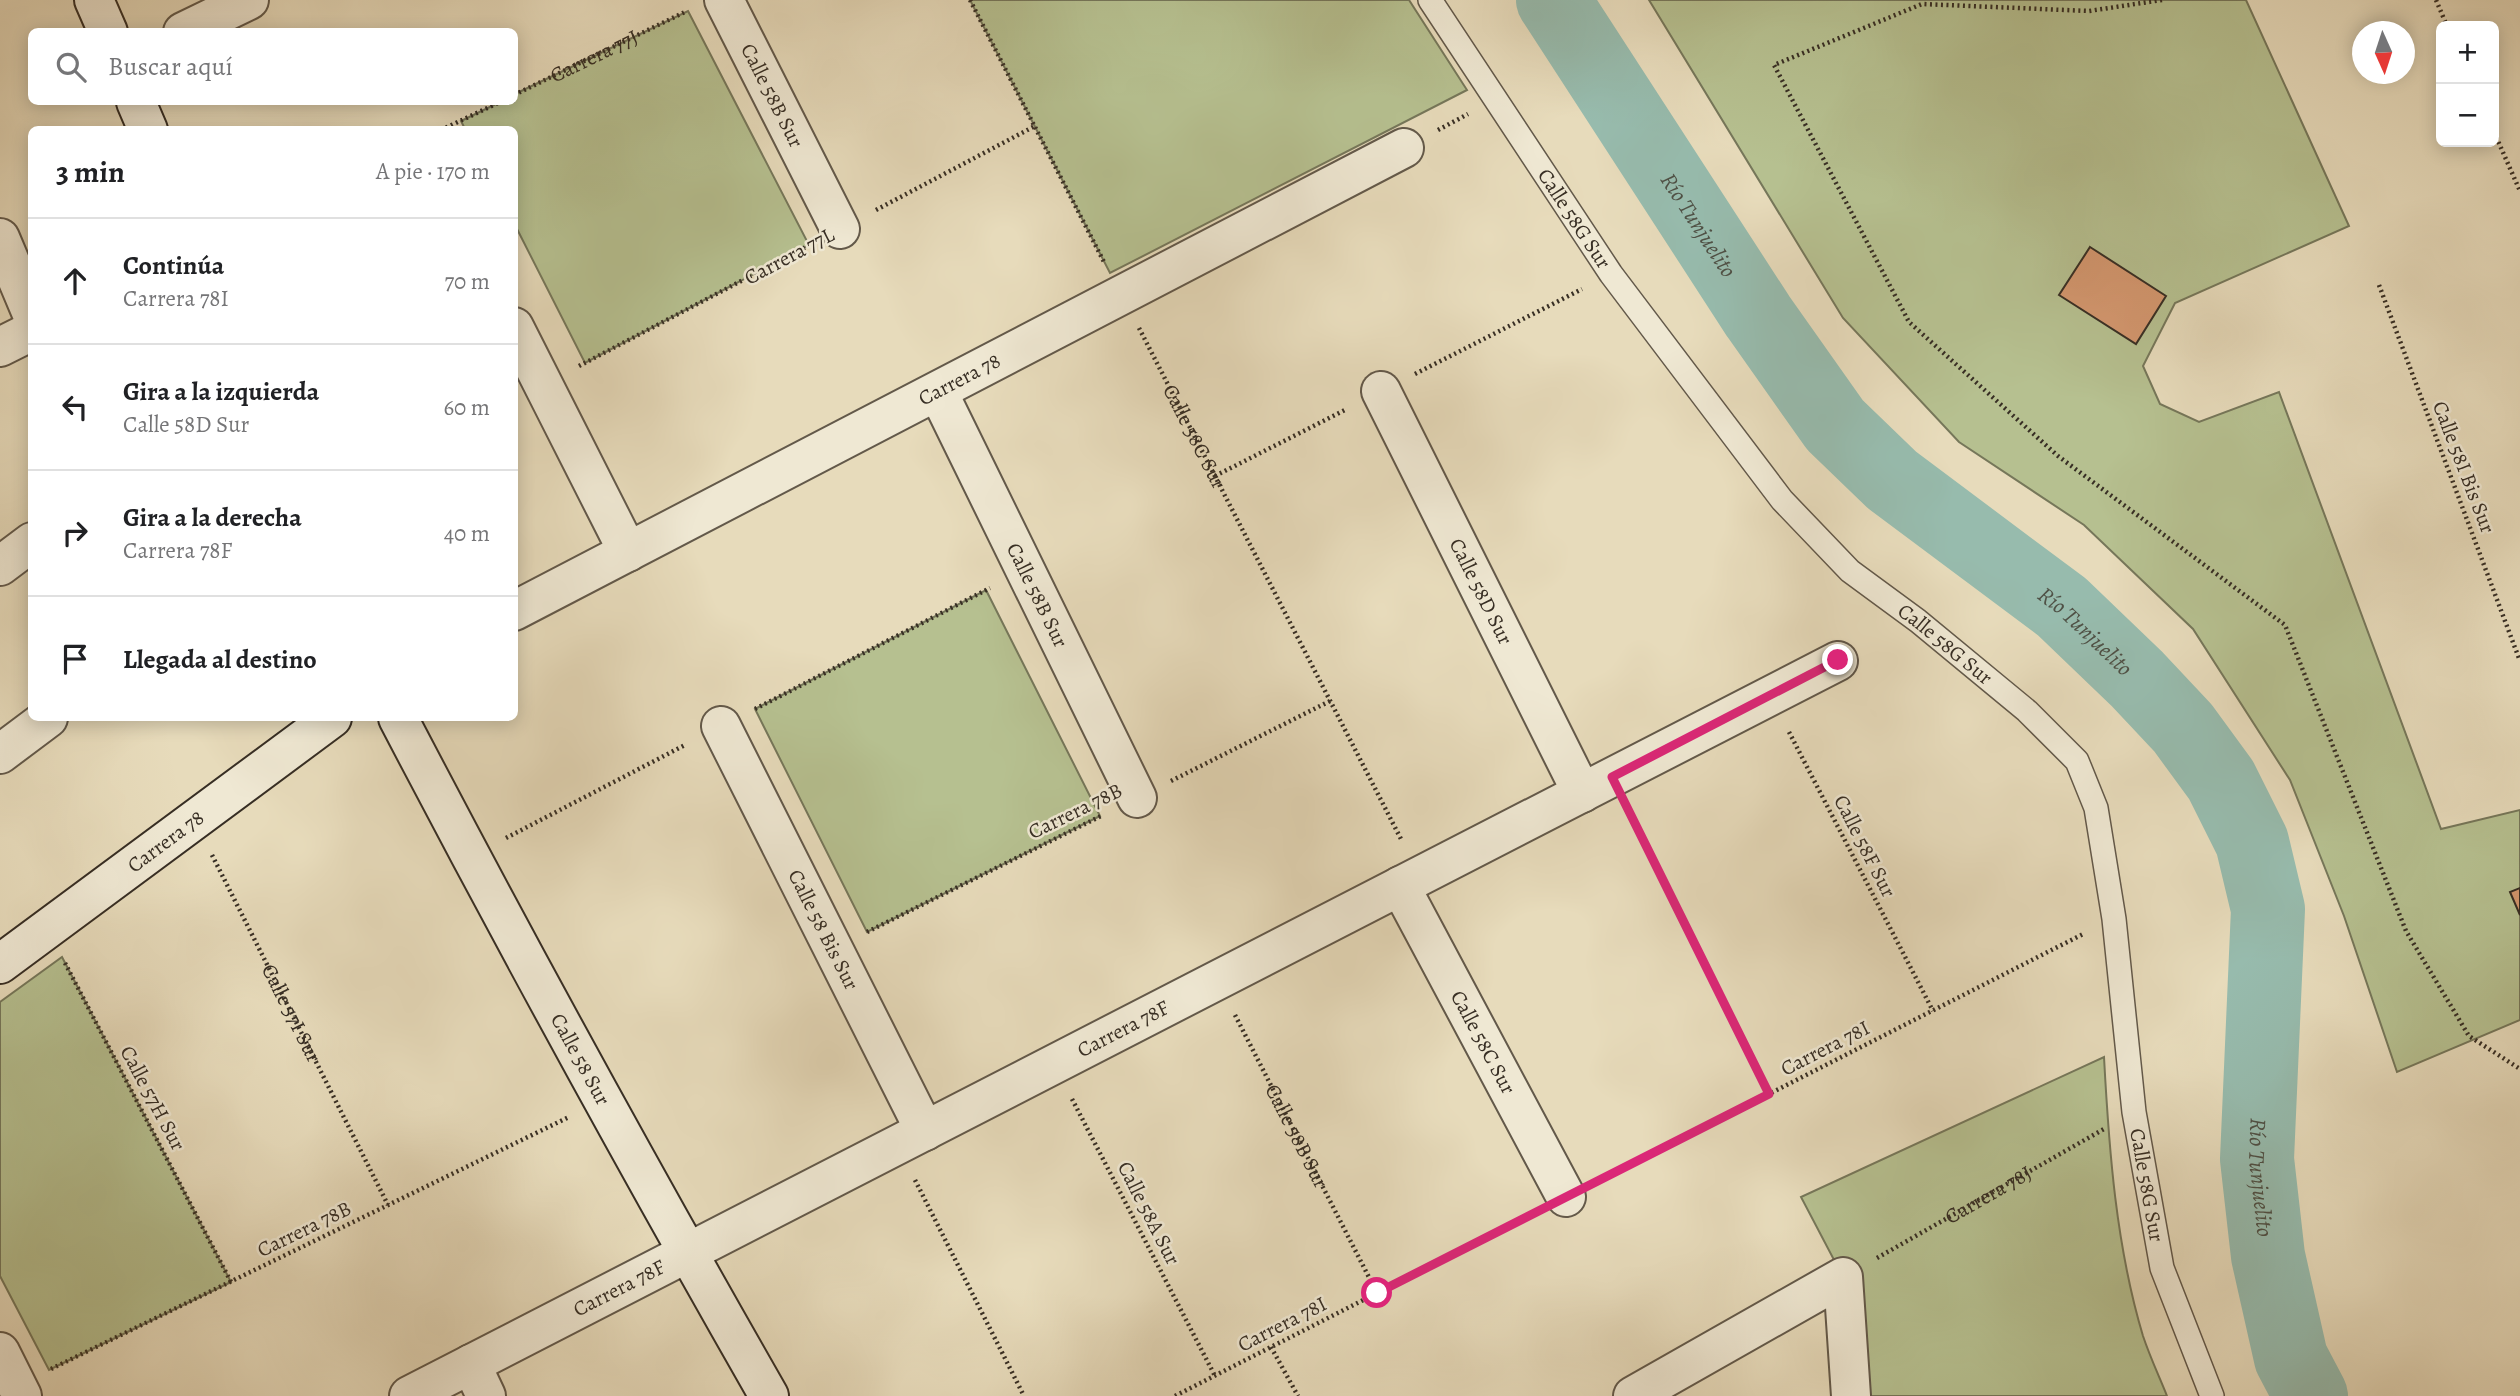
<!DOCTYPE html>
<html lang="es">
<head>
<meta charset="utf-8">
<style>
	body { margin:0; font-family:Alegreya,serif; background:#f6f6f6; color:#202124 }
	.controls { position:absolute; right:21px; top:21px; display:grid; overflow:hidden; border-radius:10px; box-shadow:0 4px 18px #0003 }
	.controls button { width:63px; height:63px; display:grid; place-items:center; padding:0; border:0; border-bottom:2px solid #e0e0e0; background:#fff; color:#202124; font:35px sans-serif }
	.compass { position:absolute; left:2352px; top:21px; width:63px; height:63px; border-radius:50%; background:#fff; box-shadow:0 4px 18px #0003; rotate:177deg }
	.stop { position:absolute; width:21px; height:21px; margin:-16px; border:5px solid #db2777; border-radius:50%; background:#fff }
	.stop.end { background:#db2777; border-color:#fff; box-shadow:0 2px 7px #0008 }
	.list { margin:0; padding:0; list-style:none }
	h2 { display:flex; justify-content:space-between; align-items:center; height:91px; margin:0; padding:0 28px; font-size:30px }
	h2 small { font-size:23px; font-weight:400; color:#757577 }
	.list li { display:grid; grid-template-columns:46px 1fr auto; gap:21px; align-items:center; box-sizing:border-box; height:126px; padding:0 28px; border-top:2px solid #e0e0e0 }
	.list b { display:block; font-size:26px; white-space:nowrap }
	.list p { margin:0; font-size:23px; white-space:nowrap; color:#757577 }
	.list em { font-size:23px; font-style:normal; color:#757577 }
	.icon { flex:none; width:38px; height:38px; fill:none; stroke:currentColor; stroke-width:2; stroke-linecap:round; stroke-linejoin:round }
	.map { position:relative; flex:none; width:2520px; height:1396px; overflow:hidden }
	.search { position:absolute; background:#fff; box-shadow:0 4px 18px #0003; left:28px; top:28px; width:490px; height:77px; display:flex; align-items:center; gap:18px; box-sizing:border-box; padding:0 24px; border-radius:10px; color:#757577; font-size:26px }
	.panel { position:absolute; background:#fff; box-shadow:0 4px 18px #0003; left:28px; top:126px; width:490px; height:595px; border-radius:10px }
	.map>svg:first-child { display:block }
	.green { fill:#b6c090; stroke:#76775a; stroke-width:2 }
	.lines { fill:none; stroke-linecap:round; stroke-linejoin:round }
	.river { stroke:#97bbad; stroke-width:74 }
	.building { fill:#d4976f; stroke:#372e24; stroke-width:2 }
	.lane-casing { stroke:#63594a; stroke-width:26 }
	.street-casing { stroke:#63594a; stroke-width:42 }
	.secondary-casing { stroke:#372e24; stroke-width:42 }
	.path { stroke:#372e24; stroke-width:4.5; stroke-dasharray:2 3.5; stroke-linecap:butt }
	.lane { stroke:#efe8d3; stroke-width:23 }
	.street { stroke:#efe8d3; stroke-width:38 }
	.secondary { stroke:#efe8d3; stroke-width:38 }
	.route { stroke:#db2777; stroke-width:9 }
	.labels { text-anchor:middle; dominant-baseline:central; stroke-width:5; stroke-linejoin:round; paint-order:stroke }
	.street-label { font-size:21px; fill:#372e24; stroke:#efe8d3 }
	.water-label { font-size:23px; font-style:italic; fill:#4f5146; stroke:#efe8d3 }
</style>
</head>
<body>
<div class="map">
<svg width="2520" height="1396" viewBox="0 0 2520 1396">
	<rect width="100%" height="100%" fill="#e7dbbb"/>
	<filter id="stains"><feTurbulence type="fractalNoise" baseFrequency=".00286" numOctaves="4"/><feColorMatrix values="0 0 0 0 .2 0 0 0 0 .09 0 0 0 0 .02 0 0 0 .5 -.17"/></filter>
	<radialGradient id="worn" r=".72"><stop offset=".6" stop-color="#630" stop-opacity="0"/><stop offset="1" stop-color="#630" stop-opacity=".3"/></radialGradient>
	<g class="green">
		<polygon points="970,0 1409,0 1467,90 1110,273"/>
		<polygon points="1649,0 2246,0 2349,226 2175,303 2143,366 2160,404 2199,422 2279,392 2441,829 2520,810 2520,1020 2397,1072 2344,916 2290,780 2193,629 2084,525 1959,442 1843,318"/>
		<polygon points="688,11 809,245 585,363 515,225 514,130 465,129 461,121 500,102 514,102 515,94"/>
		<polygon points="986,590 1100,816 867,932 755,709"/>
		<polygon points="62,957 231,1282 49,1370 0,1276 0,1002"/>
		<path d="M2104,1057C2109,1150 2116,1246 2143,1336C2150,1357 2159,1376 2167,1396H1851L1843,1277L1801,1197Z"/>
	</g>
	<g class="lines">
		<path class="river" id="s1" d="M1553,0L1758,316L1835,425L1892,480L2062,607L2137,679L2183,728L2221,780L2252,842L2268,909L2257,1159L2268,1256L2291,1358L2311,1396"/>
	</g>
	<g class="building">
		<polygon points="2090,247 2166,296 2136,344 2059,295"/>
		<polygon points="2520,888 2520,915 2510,892"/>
	</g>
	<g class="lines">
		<defs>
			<g id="lane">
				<path id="s7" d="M1430,0L1611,274L1782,500L1850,571L1918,621L2027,711L2077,761L2096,808L2114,919L2134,1112L2162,1268L2212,1396"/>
			</g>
			<g id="street">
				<path id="s8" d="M724,0L840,229"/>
				<polyline points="183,32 249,0"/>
				<polyline points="0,238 32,314"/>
				<polyline points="514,327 628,552"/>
				<polyline points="0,347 32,331"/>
				<path id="s9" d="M1381,391L1582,793"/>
				<path id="s10" d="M938,392L1137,798"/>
				<polyline points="0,566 32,542"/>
				<path id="s11" d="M514,611L1404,148"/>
				<path id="s12" d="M721,726L925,1131"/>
				<polyline points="0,754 48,718"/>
				<path id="s13" d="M1400,886L1566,1197"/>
				<polyline points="0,1352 22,1396"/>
				<polyline points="471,1364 486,1396"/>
				<path id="s14" d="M409,1396L1838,661"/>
				<polyline points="1633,1396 1843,1277 1851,1396"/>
			</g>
			<g id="secondary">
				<polyline points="94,0 108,32"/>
				<polyline points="136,102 148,130"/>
				<path id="s15" d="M398,718C517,946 641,1172 769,1396"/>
				<path id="s16" d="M0,964L332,718"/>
			</g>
		</defs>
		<use href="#lane" class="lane-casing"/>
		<use href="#street" class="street-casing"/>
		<use href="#secondary" class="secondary-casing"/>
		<g class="path">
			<polyline points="970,0 1104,262"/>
			<polyline points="2162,0 2089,11 1922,4 1774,65 1909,322 2058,456 2285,625 2406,931 2469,1036 2520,1069"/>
			<polyline points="2436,0 2447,26"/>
			<path id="s2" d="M514,95L687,11"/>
			<polyline points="441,130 500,102"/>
			<polyline points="1438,130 1468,114"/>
			<polyline points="2494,132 2520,191"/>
			<polyline points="876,210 1035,126"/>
			<polyline points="2379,285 2520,661"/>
			<path id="s3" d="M1139,328L1402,841"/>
			<polyline points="579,366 806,247"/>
			<polyline points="1415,374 1582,289"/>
			<polyline points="1215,476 1345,410"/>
			<polyline points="755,709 990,588"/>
			<polyline points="1789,732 1933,1011"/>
			<polyline points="1171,781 1330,701"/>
			<polyline points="1630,812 1769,1094"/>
			<polyline points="506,838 685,745"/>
			<path id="s4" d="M212,855L388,1205"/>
			<polyline points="867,932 1101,816"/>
			<polyline points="65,963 231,1282"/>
			<path id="s5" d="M1235,1015L1377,1293"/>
			<polyline points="1072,1099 1215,1376"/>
			<polyline points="915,1180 1024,1396"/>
			<polyline points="1600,1180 2085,933"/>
			<path id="s6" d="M1877,1258L2104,1129"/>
			<polyline points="1271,1347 1298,1396"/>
			<polyline points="51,1369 569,1117"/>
			<polyline points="1175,1396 1530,1215"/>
		</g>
		<use href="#lane" class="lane"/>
		<use href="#street" class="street"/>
		<use href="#secondary" class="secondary"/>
	</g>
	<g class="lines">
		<polyline class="route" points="1377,1293 1769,1094 1612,777 1838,660"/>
	</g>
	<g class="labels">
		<g class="street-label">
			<text stroke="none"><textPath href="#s2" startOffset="89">Carrera 77J</textPath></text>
			<text stroke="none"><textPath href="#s8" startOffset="107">Calle 58B Sur</textPath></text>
			<text stroke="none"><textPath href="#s7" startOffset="262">Calle 58G Sur</textPath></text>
			<text transform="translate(789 256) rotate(-28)">Carrera 77L</text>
			<text stroke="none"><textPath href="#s11" startOffset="502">Carrera 78</textPath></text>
			<text stroke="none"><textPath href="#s3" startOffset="122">Calle 58C Sur</textPath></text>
			<text transform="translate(2464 467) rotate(69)">Calle 58I Bis Sur</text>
			<text stroke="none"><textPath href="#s9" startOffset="224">Calle 58D Sur</textPath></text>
			<text stroke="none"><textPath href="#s10" startOffset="226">Calle 58B Sur</textPath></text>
			<text stroke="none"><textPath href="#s7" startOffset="830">Calle 58G Sur</textPath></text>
			<text transform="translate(1075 811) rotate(-26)">Carrera 78B</text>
			<text stroke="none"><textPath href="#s16" startOffset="206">Carrera 78</textPath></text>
			<text transform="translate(1865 846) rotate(63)">Calle 58F Sur</text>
			<text stroke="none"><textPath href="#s12" startOffset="228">Calle 58 Bis Sur</textPath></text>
			<text stroke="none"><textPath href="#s4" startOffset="177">Calle 57I Sur</textPath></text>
			<text stroke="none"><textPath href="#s14" startOffset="803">Carrera 78F</textPath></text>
			<text stroke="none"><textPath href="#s13" startOffset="177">Calle 58C Sur</textPath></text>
			<text transform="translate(1825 1048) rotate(-27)">Carrera 78I</text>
			<text stroke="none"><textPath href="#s15" startOffset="387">Calle 58 Sur</textPath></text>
			<text transform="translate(153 1098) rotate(62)">Calle 57H Sur</text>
			<text stroke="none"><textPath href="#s5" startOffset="136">Calle 58B Sur</textPath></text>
			<text stroke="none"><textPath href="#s7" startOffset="1438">Calle 58G Sur</textPath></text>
			<text stroke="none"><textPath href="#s6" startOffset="128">Carrera 78J</textPath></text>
			<text transform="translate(1149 1213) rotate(63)">Calle 58A Sur</text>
			<text transform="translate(304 1229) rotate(-26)">Carrera 78B</text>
			<text stroke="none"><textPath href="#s14" startOffset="236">Carrera 78F</textPath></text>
			<text transform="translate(1282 1324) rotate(-27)">Carrera 78I</text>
		</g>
		<g class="water-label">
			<text stroke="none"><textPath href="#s1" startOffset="268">Río Tunjuelito</textPath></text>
			<text stroke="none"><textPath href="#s1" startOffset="835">Río Tunjuelito</textPath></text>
			<text stroke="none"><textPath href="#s1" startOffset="1444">Río Tunjuelito</textPath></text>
		</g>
	</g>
	<rect width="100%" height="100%" filter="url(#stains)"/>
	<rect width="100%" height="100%" fill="url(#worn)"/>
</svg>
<div class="controls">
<button>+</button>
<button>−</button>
</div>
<svg class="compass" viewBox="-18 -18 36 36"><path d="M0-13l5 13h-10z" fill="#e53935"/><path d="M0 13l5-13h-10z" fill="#757577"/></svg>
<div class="stop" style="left:1377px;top:1293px"></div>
<div class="stop end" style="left:1838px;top:660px"></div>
<div class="search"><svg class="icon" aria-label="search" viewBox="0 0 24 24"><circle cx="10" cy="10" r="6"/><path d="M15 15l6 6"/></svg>Buscar aquí</div>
<section class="panel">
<h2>3 min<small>A pie · 170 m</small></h2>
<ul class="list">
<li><svg class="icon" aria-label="ahead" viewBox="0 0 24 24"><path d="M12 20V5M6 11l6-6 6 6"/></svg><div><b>Continúa</b><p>Carrera 78I</p></div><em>70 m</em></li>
<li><svg class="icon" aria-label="left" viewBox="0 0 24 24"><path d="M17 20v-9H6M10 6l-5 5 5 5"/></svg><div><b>Gira a la izquierda</b><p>Calle 58D Sur</p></div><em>60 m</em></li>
<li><svg class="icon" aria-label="right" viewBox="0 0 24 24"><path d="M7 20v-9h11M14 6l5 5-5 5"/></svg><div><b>Gira a la derecha</b><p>Carrera 78F</p></div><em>40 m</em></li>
<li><svg class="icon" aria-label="arrive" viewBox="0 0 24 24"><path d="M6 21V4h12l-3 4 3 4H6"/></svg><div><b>Llegada al destino</b></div></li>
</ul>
</section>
</div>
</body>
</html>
